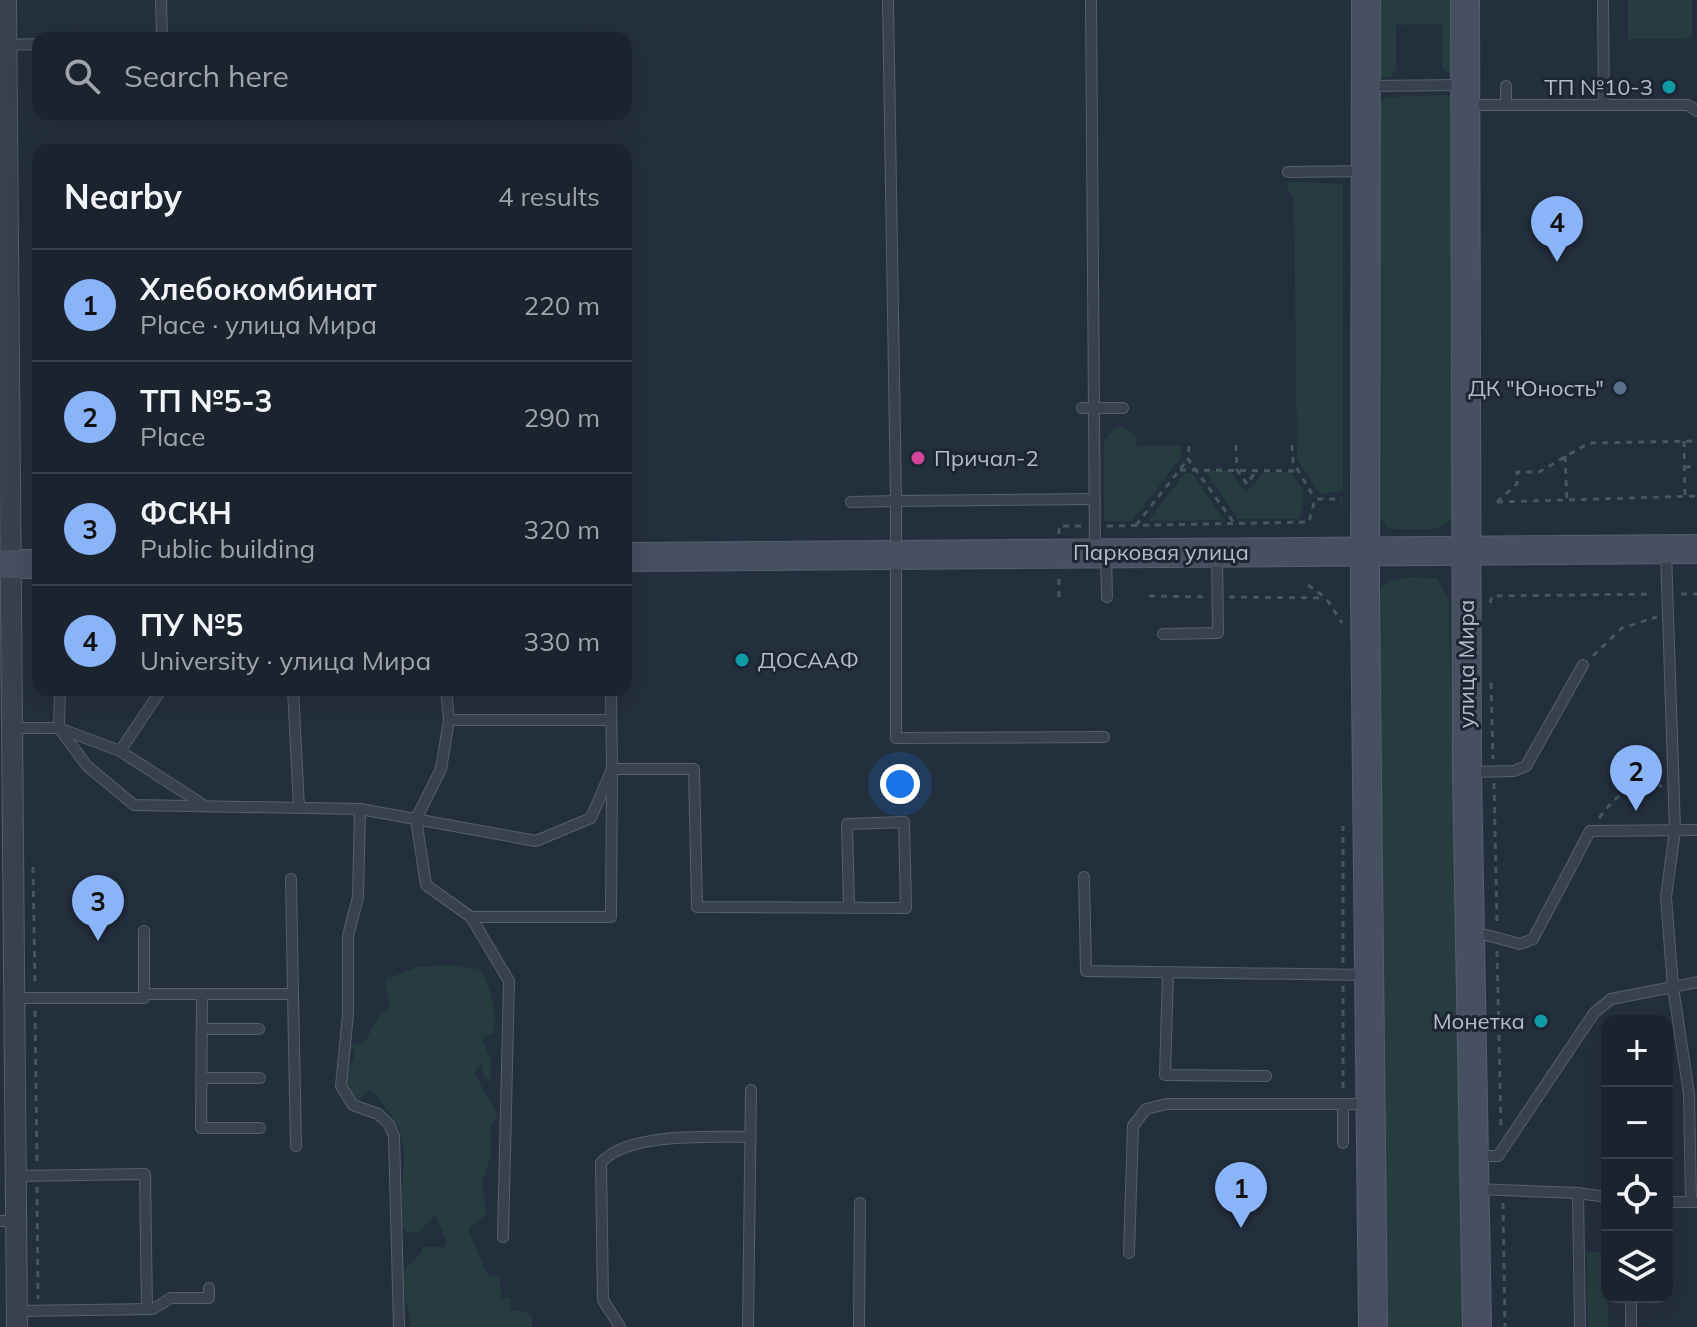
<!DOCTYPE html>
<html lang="en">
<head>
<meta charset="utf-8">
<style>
	body { margin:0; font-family:Mulish,sans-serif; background:#282f3a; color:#f1f3f6 }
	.controls { position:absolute; right:24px; bottom:24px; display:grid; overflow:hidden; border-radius:16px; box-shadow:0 8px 32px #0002 }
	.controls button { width:72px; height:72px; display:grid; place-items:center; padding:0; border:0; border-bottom:2px solid #39404a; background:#1b232e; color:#f1f3f6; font:40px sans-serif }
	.you { position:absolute; left:900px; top:784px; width:28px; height:28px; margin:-20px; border:6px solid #fff; border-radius:50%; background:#1a73e8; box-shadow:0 0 0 12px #1a73e833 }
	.badge { display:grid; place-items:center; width:52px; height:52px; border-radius:50%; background:#8ab4f8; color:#111; font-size:26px; font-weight:700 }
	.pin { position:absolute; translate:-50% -66px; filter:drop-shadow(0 2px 4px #0008) }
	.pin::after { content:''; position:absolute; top:42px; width:28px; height:24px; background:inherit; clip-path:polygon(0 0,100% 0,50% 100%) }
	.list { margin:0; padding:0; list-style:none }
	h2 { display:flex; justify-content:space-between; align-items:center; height:104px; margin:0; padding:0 32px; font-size:34px }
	h2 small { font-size:26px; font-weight:400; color:#a0a4aa }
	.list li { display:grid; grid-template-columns:52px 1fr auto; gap:24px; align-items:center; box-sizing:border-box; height:112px; padding:0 32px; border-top:2px solid #39404a }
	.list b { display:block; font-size:30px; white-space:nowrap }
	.list p { margin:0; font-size:26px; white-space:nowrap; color:#a0a4aa }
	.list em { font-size:26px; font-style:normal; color:#a0a4aa }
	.icon { flex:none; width:44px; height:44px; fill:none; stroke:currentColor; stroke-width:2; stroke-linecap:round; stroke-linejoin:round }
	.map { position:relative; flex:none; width:1697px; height:1327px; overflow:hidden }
	.search { position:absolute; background:#1b232e; box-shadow:0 8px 32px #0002; left:32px; top:32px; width:600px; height:88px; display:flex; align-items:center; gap:20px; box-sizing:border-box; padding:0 28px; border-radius:16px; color:#a0a4aa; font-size:30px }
	.panel { position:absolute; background:#1b232e; box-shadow:0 8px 32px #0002; left:32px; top:144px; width:600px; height:552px; border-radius:16px }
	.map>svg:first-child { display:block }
	.green { fill:#263c3f }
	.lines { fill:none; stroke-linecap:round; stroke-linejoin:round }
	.service-casing { stroke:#565f6c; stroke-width:12 }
	.minor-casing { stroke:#565f6c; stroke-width:22 }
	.secondary-casing { stroke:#565f6c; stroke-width:30 }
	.path { stroke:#44595c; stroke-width:3; stroke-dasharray:6 6; stroke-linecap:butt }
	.service { stroke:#38414e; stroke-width:10 }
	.minor { stroke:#38414e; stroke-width:20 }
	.secondary { stroke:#465061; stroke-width:28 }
	.culture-dot { fill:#0f9aa8; stroke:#1d2633; stroke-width:3 }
	.service-dot { fill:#5c6f8a; stroke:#1d2633; stroke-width:3 }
	.hotel-dot { fill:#d1479c; stroke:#1d2633; stroke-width:3 }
	.labels { text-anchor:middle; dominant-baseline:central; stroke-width:6; stroke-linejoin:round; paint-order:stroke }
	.poi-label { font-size:22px; fill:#b4bcc9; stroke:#1d2633; text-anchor:end }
	.street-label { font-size:22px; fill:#b4bcc9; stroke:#1d2633 }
</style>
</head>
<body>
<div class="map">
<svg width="1697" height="1327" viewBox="0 0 1697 1327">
	<rect width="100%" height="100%" fill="#242f3e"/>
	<g class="green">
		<polygon points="1373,0 1454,0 1454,69 1450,74 1442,68 1442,24 1396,25 1396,69 1390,78 1378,77"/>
		<polygon points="1628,0 1692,0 1692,38 1628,39"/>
		<path d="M1447,95L1453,101L1456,511C1447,537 1412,528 1389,529L1378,515V105L1387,97Z"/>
		<polygon points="1288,182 1343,184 1343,491 1320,494 1297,459 1294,198 1288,191"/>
		<polygon points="1124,427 1136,437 1137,446 1181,446 1181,457 1132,521 1104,521 1104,439 1115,428"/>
		<polygon points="1205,471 1230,471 1246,493 1264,472 1291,472 1304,492 1300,519 1238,519"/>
		<polygon points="1185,473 1192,473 1224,520 1148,521"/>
		<path d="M1437,578L1449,600L1464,1327H1382L1376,598C1386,571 1411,579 1437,578Z"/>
		<path d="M452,965L479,969C491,984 498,1014 493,1033L482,1037L491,1061L490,1080L484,1077L481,1064L474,1073L497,1114L490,1130L491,1156L482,1182L486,1215L468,1229L485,1269L489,1275L499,1277L502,1299L507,1297L512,1301L509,1310L526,1312L532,1317V1327H410C412,1309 398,1289 403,1274C407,1264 420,1259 423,1247H444L447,1242L435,1214L420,1232L408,1233L401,1224C399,1165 421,1136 369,1090L359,1100L345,1085L355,1053L351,1046L355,1042L363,1045L380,1014L390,1006L385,983L387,979L417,967Z"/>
		<polygon points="1586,1252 1607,1252 1607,1297 1622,1297 1622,1302 1608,1303 1608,1327 1588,1327"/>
	</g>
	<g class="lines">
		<defs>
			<g id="service">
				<polyline points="161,0 162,38"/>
				<polyline points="1091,0 1095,550"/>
				<polyline points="1603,0 1604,105"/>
				<polyline points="6,45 38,44"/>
				<polyline points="1368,86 1464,85"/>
				<polyline points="1506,86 1506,105"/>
				<polyline points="1468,105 1688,105 1697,111"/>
				<polyline points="1288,172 1365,171"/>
				<polyline points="1082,408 1123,408"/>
				<polyline points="1095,499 896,501 896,738 1104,737"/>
				<polyline points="851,502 896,501 888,0"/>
				<polyline points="1106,554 1107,597"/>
				<polyline points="1163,634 1218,633 1217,553"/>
				<polyline points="60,690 59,728 87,766 134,805 360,809 536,841 591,818 612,769"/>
				<polyline points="161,690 120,751 205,806"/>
				<polyline points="293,690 299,807"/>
				<polyline points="446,690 449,720 611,720"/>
				<polyline points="611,690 612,769 694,769 697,907 906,908 904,822 847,824 849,908"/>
				<polyline points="449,720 441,769 416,819 426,885 471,917 509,981 503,1237"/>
				<polyline points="11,728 59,728 120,751"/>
				<polyline points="1469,772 1514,771 1526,766 1583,665"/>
				<polyline points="360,809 358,897 348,936 348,1014 341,1086 353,1105 378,1114 389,1124 394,1136 399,1327"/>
				<polyline points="1084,877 1086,971 1367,975"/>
				<polyline points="291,879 293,994"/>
				<polyline points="471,917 611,917 612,775"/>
				<polyline points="1471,931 1520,944 1533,939 1590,831 1697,830"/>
				<polyline points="1168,972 1165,1075 1266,1076"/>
				<polyline points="144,994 202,994 201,1128 260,1128"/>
				<polyline points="202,994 293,994 296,1146"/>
				<polyline points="15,998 144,998 144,931"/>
				<polyline points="202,1029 259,1029"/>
				<polyline points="202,1078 260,1078"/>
				<polyline points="1343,1143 1343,1104"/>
				<polyline points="1475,1156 1498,1156 1594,1013 1611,999 1673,987 1666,897 1675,830 1666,552"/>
				<polyline points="16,1176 145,1174 147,1309"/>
				<polyline points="1476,1189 1578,1193"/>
				<polyline points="1667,1202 1695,1202"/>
				<polyline points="1691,1202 1689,1094 1673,987 1697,982"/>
				<polyline points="0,1221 16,1221"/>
				<polyline points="1129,1253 1133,1126 1146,1109 1167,1104 1368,1104"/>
				<polyline points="1631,1297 1631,1327"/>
				<polyline points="17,1311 153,1309 171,1298 209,1298 209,1288"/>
				<path d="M620,1327L603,1300L601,1163C626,1132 713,1137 750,1137"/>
				<polyline points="748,1327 751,1090"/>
				<polyline points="859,1327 860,1203"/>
				<polyline points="1580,1327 1578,1193 1607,1197"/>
			</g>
			<polyline id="minor" points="6,0 17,1327"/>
			<g id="secondary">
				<polyline points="1366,0 1365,598 1373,1327"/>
				<polyline points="1465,0 1467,772 1477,1327"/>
				<polyline points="626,557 1697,549"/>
				<polyline points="0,564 38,564"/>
			</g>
		</defs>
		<use href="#service" class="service-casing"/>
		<use href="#minor" class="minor-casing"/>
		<use href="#secondary" class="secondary-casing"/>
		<g class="path">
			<polyline points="1684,441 1685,496"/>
			<polyline points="1236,445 1237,470 1247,484 1257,470"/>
			<polyline points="1292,445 1293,462 1315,499"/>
			<polyline points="1189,446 1188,459 1234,523"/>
			<polyline points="1565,456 1567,500"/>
			<polyline points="1685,467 1697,466"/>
			<polyline points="1180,470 1298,471"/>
			<polyline points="1497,502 1517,484 1517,472 1539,472 1589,443 1697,441"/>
			<polyline points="1497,502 1697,496"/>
			<polyline points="1136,525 1188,459"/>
			<polyline points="1107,526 1309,522 1315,499 1342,499"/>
			<polyline points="1059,534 1059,526 1084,526"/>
			<polyline points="1308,585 1326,598 1342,623"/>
			<polyline points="1681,594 1697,594"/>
			<polyline points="1149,596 1205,597"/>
			<polyline points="1059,597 1059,577"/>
			<polyline points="1229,597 1325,598"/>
			<polyline points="1490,603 1492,596 1653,594"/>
			<polyline points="1593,656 1622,628 1657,617"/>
			<polyline points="1491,683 1493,759"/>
			<polyline points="1494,783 1497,923"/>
			<path d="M1599,818C1621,790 1627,786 1662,786"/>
			<polyline points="33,867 35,983"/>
			<polyline points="1497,951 1501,1127"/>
			<polyline points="1343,963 1343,826"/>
			<polyline points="1343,986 1343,1091"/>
			<polyline points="35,1011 37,1163"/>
			<polyline points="37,1187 38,1299"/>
			<polyline points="1503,1203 1505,1327"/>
		</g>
		<use href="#service" class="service"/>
		<use href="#minor" class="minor"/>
		<use href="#secondary" class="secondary"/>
	</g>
	<g class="culture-dot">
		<circle cx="1669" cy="87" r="8"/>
		<circle cx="742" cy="660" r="8"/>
		<circle cx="1541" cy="1021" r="8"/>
	</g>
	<circle class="service-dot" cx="1620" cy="388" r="8"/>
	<circle class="hotel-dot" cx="918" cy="458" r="8"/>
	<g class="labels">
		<g class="poi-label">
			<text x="1653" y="87">ТП №10-3</text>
			<text x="1604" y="388">ДК "Юность"</text>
			<text x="934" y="458" text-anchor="start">Причал-2</text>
			<text x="758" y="660" text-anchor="start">ДОСААФ</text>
			<text x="1525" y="1021">Монетка</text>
		</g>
		<g class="street-label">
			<text x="1161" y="552">Парковая улица</text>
			<text transform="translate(1466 664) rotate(-90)">улица Мира</text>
		</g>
	</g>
</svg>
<div class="controls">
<button>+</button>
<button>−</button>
<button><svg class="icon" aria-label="locate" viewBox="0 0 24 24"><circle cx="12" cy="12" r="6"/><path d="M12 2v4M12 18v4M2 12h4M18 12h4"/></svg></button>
<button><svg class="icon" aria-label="layers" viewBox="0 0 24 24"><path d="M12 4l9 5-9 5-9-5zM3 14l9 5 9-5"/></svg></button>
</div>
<div class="you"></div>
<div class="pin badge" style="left:1241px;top:1228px">1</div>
<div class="pin badge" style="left:1636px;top:811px">2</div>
<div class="pin badge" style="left:98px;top:941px">3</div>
<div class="pin badge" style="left:1557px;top:262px">4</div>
<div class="search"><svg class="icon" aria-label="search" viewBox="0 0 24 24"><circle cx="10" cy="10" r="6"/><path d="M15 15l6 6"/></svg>Search here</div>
<section class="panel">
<h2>Nearby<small>4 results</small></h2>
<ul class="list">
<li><span class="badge">1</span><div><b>Хлебокомбинат</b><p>Place · улица Мира</p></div><em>220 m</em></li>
<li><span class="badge">2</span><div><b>ТП №5-3</b><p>Place</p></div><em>290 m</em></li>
<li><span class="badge">3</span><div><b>ФСКН</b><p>Public building</p></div><em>320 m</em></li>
<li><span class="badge">4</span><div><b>ПУ №5</b><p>University · улица Мира</p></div><em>330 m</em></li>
</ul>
</section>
</div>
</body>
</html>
